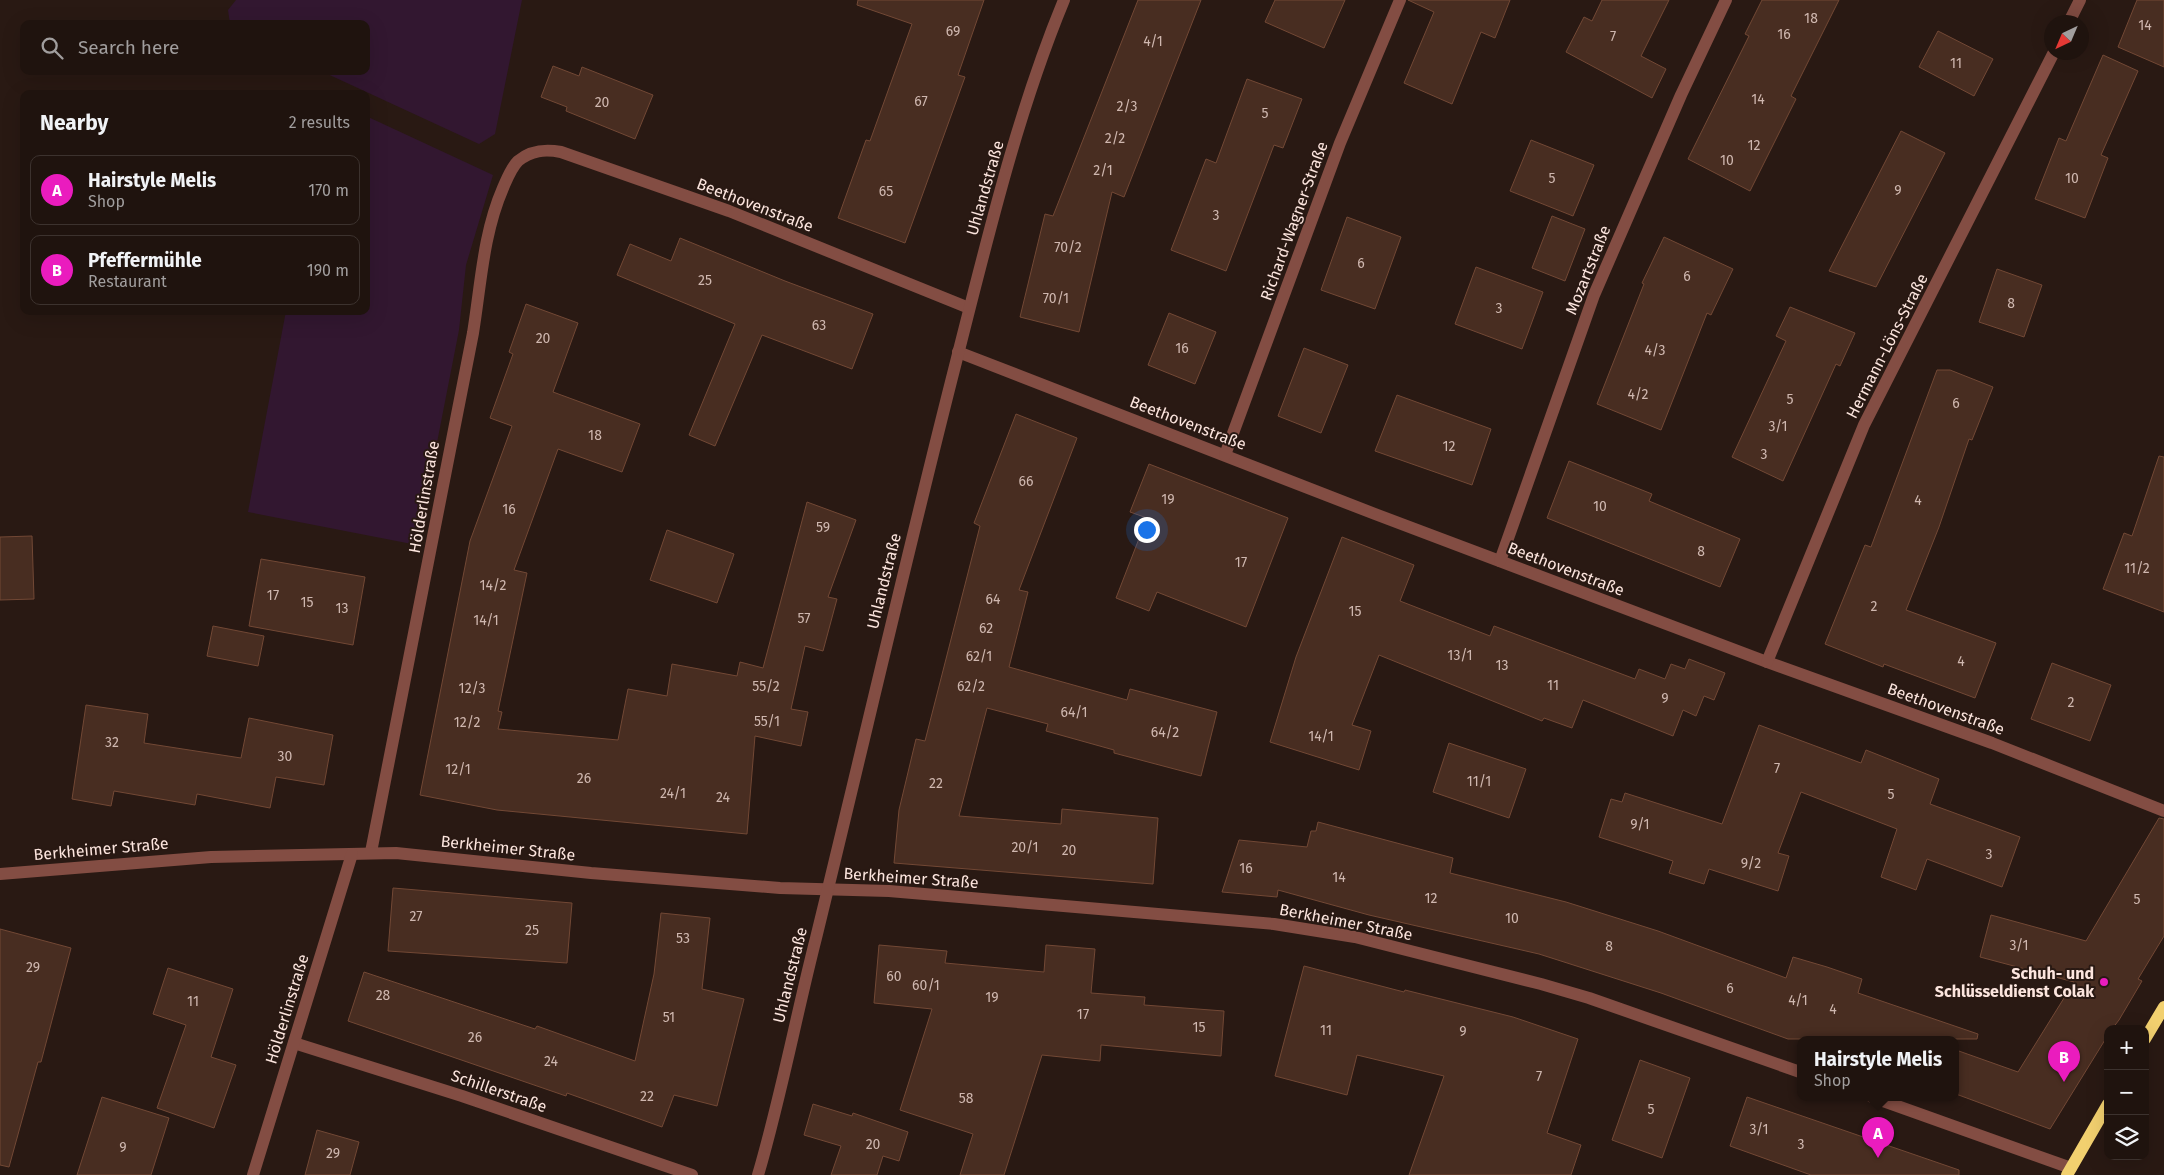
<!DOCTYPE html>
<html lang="en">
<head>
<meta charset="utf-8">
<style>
	body { margin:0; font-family:"Fira Sans",sans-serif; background:#2c201c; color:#f1f3f6 }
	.controls { position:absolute; right:15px; bottom:15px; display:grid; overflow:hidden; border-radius:10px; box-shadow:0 5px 20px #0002 }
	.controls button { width:45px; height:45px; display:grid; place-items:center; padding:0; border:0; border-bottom:1px solid #3c322e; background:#1f130e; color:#f1f3f6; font:25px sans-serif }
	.compass { position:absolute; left:2044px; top:15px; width:45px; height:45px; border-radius:50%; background:#1f130e; box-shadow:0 5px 20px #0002; rotate:224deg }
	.you { position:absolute; left:1146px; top:529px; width:18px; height:18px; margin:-12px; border:4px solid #fff; border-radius:50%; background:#1a73e8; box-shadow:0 0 0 8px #1a73e833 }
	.badge { display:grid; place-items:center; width:32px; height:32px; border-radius:50%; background:#ea1cbe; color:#fff; font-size:16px; font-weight:700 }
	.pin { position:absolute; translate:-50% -41px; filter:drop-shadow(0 1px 2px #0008) }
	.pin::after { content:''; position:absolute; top:26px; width:18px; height:15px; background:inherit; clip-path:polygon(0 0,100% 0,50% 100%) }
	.popup { position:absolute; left:1797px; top:1036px; width:162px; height:65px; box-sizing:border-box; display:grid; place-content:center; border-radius:10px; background:#1f130e; filter:drop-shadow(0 1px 4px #0005); font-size:16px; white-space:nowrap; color:#a19e9e }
	.popup b { font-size:19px; color:#f1f3f6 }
	.popup::after { content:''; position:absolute; left:50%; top:100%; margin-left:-10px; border:10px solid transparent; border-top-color:#1f130e }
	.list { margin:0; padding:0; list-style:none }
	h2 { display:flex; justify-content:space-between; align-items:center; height:65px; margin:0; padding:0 20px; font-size:21px }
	h2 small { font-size:16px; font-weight:400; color:#a19e9e }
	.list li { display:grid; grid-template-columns:32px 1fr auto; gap:15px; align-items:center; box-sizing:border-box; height:70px; margin:0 10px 10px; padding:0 10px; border:1px solid #3c322e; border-radius:10px }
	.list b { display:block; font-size:19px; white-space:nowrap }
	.list p { margin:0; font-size:16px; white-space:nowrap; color:#a19e9e }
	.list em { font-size:16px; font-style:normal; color:#a19e9e }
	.icon { flex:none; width:28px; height:28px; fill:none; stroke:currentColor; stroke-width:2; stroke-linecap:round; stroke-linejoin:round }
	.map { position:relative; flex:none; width:2164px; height:1175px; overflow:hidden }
	.search { position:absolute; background:#1f130e; box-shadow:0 5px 20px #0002; left:20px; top:20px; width:350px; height:55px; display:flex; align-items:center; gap:12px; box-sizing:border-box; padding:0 18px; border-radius:10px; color:#a19e9e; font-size:19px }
	.panel { position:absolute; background:#1f130e; box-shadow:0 5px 20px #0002; left:20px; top:90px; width:350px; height:225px; border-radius:10px }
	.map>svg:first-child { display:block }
	.green { fill:#321730 }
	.building { fill:#482d21; stroke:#724835 }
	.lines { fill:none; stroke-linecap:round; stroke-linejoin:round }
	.minor { stroke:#834d43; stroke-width:12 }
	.major { stroke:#f2d06f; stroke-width:12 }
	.poi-dot { fill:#ea1cbe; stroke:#291913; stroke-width:2 }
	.labels { text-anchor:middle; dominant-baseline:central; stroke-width:4; stroke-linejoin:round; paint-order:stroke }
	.number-label { font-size:14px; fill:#cfb7af }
	.street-label { font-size:16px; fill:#fce5de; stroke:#291913 }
	.poi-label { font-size:16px; font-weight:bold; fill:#fce5de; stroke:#291913; text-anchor:end }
</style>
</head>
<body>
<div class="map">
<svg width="2164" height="1175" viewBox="0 0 2164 1175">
	<rect width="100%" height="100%" fill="#291913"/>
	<g class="green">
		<polygon points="236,0 522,0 495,134 479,144 321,71 366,71 366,24 230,24 228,10"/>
		<polygon points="366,116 493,175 466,265 459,330 417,545 248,512 286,311 366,311"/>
	</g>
	<g class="building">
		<polygon points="858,0 984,0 958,75 965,77 905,243 838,218 866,140 870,141 912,24 857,5"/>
		<polygon points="1138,0 1201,0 1124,197 1112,192 1079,332 1020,317 1045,214 1053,216"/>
		<polygon points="1275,0 1345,0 1324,48 1265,22"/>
		<polygon points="1408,0 1510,0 1495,38 1481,32 1452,104 1404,83 1434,12"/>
		<polygon points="1602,0 1669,0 1641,56 1666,69 1652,98 1566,52 1584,17 1592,21"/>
		<polygon points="1762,0 1839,0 1791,96 1796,99 1750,191 1688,159 1749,36 1745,34"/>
		<polygon points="2137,0 2164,0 2164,67 2118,47"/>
		<polygon points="1938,31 1993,59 1974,96 1919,67"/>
		<polygon points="2103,55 2138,71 2101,155 2108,158 2085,218 2035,199 2059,138 2066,141"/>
		<polygon points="553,66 579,76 582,67 653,95 635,139 566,111 567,107 541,97"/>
		<polygon points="1247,79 1302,99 1283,148 1274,145 1226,271 1171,250 1206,159 1216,163"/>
		<polygon points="1901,131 1945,153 1876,287 1829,271"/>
		<polygon points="1531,140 1594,165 1573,216 1510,191"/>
		<polygon points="1552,216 1585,229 1565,281 1532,268"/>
		<polygon points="1347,217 1401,237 1375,309 1321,290"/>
		<polygon points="1664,237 1733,269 1711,315 1707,313 1661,430 1597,404 1644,284 1642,283"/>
		<polygon points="680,238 785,281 873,314 852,369 762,335 715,446 689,435 735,324 617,275 630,244 671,261"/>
		<polygon points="1476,267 1543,292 1522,349 1455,324"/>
		<polygon points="1997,269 2042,285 2024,337 1979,322"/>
		<polygon points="526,304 578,323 553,392 640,424 622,472 558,449 514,570 527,573 498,711 502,712 498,729 618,740 628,689 667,696 672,664 737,676 740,662 763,668 807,502 856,520 828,597 837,599 823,651 805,646 791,709 808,712 801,746 755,736 747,834 497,810 420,795 470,541 512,426 490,418 513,354 509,352"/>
		<polygon points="1790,307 1855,333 1840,366 1836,364 1783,481 1732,457 1786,341 1776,336"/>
		<polygon points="1169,313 1216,332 1195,384 1148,365"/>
		<polygon points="1304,348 1348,365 1321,433 1278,416"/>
		<polygon points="1937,370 1950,370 1993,387 1972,440 1969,439 1939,527 1906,610 1996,643 1975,698 1884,664 1883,667 1825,644 1865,545 1871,547"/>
		<polygon points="1397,395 1491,429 1472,485 1375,451"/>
		<polygon points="1016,414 1077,438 1019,590 1028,592 1009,667 1127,700 1130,689 1217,712 1201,776 1114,753 1114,750 1046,731 1048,724 987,708 959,816 1061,824 1062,809 1158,818 1153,884 894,863 899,810 916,739 925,741 980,526 974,523"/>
		<polygon points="2159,456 2164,457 2164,612 2103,589 2124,533 2132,536"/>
		<polygon points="1569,461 1652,494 1649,501 1740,539 1720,587 1547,518"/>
		<polygon points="1149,464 1288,518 1246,627 1157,592 1149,611 1116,598 1147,518 1130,512"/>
		<polygon points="667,530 734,554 717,603 650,580"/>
		<polygon points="32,536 34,599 0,600 0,537"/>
		<polygon points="1342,537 1414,565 1400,601 1490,636 1494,626 1635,679 1639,669 1665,679 1671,664 1685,669 1689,659 1725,673 1714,700 1704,696 1696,716 1683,710 1673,736 1583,700 1572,728 1544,718 1542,721 1379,655 1352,725 1371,731 1359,770 1270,742 1296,657"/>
		<polygon points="261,559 365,577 353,645 249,626"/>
		<polygon points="213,626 264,636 258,666 207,656"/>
		<polygon points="2052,663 2111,685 2090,741 2031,719"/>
		<polygon points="86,705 148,714 144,743 241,758 249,718 333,735 324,785 276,777 270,808 197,794 195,805 114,791 111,806 72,799"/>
		<polygon points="1759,725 1861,763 1866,750 1939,779 1930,804 2020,837 2002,887 1927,859 1916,890 1881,877 1897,829 1801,792 1778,853 1789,856 1778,891 1709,869 1704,884 1669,873 1673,861 1599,837 1611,799 1622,802 1625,793 1722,824"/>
		<polygon points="1449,743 1526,769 1509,818 1433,792"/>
		<polygon points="2159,818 2164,819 2164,936 2138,979 2142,981 2119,1020 2112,1029 2108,1029 2108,1035 2050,1129 1956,1094 1956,1050 2018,1072 2074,982 1980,957 1991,915 2086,941"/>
		<polygon points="1318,822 1453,858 1450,873 1566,902 1658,931 1786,978 1793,957 1827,967 1862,979 1858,993 1978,1034 1977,1039 1788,1039 1661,993 1539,954 1369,915 1278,890 1277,897 1222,892 1239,840 1307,847 1311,831 1316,831"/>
		<polygon points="393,888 572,903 567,963 388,951"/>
		<polygon points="661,913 710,918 702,989 744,999 717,1106 674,1095 662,1127 567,1093 566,1096 348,1021 364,972 535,1029 537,1026 635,1061 654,974"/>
		<polygon points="0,929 71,948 41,1062 38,1062 9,1167 0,1165"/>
		<polygon points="879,945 947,951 945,963 1044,972 1046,945 1095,949 1091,993 1145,997 1144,1005 1224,1011 1221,1056 1101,1045 1100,1061 1042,1055 1004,1175 960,1175 973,1134 900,1110 932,1009 874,1003"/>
		<polygon points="1304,966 1404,992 1405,990 1513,1017 1578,1039 1547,1133 1581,1145 1571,1175 1409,1175 1444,1076 1357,1055 1347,1095 1275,1076"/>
		<polygon points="168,968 233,989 211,1057 236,1065 214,1128 157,1108 186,1025 153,1014"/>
		<polygon points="1640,1060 1690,1078 1662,1158 1612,1140"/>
		<polygon points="102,1097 169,1118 151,1175 77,1175"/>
		<polygon points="1747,1097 1959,1170 1959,1175 1811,1175 1730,1146"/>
		<polygon points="813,1104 852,1116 853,1113 908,1132 899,1161 883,1156 877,1175 831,1175 841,1146 804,1135"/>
		<polygon points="317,1130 359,1142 350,1175 305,1175"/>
	</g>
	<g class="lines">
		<g class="minor">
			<polyline points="2069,22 2080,0"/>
			<polyline points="958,352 1375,514 1767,662 1992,743 2164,811"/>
			<polyline points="1225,455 1340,143 1400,0"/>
			<polyline points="1500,561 1594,295 1681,95 1726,0"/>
			<polyline points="1767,662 1864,425 2054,52"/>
			<path d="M371,852L473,333C481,284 483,234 503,188C507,179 511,168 518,161C531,150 545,149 561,152L729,211L969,308"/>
			<polyline points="0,874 211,857 396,853 591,873 780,888 889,891 1274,924 1355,937 1541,984 1589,998 1800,1072"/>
			<polyline points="294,1043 462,1096 692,1175"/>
			<polyline points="1872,1097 2071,1168"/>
			<polyline points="253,1175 352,854"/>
			<path d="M758,1175C781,1097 796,1016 816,938C863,746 907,554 956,362C987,241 1016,116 1064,0"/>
		</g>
		<g class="major">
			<polyline points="2145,1039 2164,1007"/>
			<polyline points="2067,1175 2108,1104"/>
		</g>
	</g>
	<circle class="poi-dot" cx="2104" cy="982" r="5"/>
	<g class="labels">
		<g class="number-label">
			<text x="1811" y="18">18</text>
			<text x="2145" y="25">14</text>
			<text x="953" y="31">69</text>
			<text x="1784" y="34">16</text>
			<text x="1613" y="36">7</text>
			<text x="1153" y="41">4/1</text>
			<text x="1956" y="63">11</text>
			<text x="1758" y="99">14</text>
			<text x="921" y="101">67</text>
			<text x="602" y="102">20</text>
			<text x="1127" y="106">2/3</text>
			<text x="1265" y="113">5</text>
			<text x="1115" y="138">2/2</text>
			<text x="1754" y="145">12</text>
			<text x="1727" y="160">10</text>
			<text x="1103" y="170">2/1</text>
			<text x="1552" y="178">5</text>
			<text x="2072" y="178">10</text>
			<text x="1898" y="190">9</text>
			<text x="886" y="191">65</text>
			<text x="1216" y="215">3</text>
			<text x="1068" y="247">70/2</text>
			<text x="1361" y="263">6</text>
			<text x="1687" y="276">6</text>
			<text x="705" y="280">25</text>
			<text x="1056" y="298">70/1</text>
			<text x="2011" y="303">8</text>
			<text x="1499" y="308">3</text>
			<text x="819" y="325">63</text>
			<text x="543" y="338">20</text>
			<text x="1182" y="348">16</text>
			<text x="1655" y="350">4/3</text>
			<text x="1638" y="394">4/2</text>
			<text x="1790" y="399">5</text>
			<text x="1956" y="403">6</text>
			<text x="1778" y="426">3/1</text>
			<text x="595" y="435">18</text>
			<text x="1449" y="446">12</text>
			<text x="1764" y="454">3</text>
			<text x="1026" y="481">66</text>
			<text x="1168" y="499">19</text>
			<text x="1918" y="500">4</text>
			<text x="1600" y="506">10</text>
			<text x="509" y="509">16</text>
			<text x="823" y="527">59</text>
			<text x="1701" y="551">8</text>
			<text x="1241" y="562">17</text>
			<text x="2137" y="568">11/2</text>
			<text x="493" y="585">14/2</text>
			<text x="273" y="595">17</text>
			<text x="993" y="599">64</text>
			<text x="307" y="602">15</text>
			<text x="1874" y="606">2</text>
			<text x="342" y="608">13</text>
			<text x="1355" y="611">15</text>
			<text x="804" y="618">57</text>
			<text x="486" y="620">14/1</text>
			<text x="986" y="628">62</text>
			<text x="1460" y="655">13/1</text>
			<text x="979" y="656">62/1</text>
			<text x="1961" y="661">4</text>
			<text x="1502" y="665">13</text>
			<text x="1553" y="685">11</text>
			<text x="766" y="686">55/2</text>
			<text x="971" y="686">62/2</text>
			<text x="472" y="688">12/3</text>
			<text x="1665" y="698">9</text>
			<text x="2071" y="702">2</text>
			<text x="1074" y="712">64/1</text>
			<text x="767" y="721">55/1</text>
			<text x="467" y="722">12/2</text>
			<text x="1165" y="732">64/2</text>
			<text x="1321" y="736">14/1</text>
			<text x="112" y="742">32</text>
			<text x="285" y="756">30</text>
			<text x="1777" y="768">7</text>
			<text x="458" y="769">12/1</text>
			<text x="584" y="778">26</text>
			<text x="1479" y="781">11/1</text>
			<text x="936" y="783">22</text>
			<text x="673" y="793">24/1</text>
			<text x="1891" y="794">5</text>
			<text x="723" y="797">24</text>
			<text x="1640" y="824">9/1</text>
			<text x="1025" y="847">20/1</text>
			<text x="1069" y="850">20</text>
			<text x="1989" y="854">3</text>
			<text x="1751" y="863">9/2</text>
			<text x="1246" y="868">16</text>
			<text x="1339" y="877">14</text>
			<text x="1431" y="898">12</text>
			<text x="2137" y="899">5</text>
			<text x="416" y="916">27</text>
			<text x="1512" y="918">10</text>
			<text x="532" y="930">25</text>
			<text x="683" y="938">53</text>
			<text x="2019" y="945">3/1</text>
			<text x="1609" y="946">8</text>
			<text x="33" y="967">29</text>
			<text x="894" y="976">60</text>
			<text x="926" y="985">60/1</text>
			<text x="1730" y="988">6</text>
			<text x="383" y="995">28</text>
			<text x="992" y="997">19</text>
			<text x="1798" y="1000">4/1</text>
			<text x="193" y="1001">11</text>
			<text x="1833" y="1009">4</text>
			<text x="1083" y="1014">17</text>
			<text x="669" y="1017">51</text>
			<text x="1199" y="1027">15</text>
			<text x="1326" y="1030">11</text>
			<text x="1463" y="1031">9</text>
			<text x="475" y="1037">26</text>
			<text x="551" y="1061">24</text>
			<text x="1539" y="1076">7</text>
			<text x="647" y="1096">22</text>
			<text x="966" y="1098">58</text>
			<text x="1651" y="1109">5</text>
			<text x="1759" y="1129">3/1</text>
			<text x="873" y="1144">20</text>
			<text x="1801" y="1144">3</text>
			<text x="123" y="1147">9</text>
			<text x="333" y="1153">29</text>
		</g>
		<g class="street-label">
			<text transform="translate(985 188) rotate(-74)">Uhlandstraße</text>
			<text transform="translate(755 205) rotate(21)">Beethovenstraße</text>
			<text transform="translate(1294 221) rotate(-70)">Richard-Wagner-Straße</text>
			<text transform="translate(1588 270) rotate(-68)">Mozartstraße</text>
			<text transform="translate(1887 346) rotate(-63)">Hermann-Löns-Straße</text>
			<text transform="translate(1188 423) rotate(21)">Beethovenstraße</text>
			<text transform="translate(424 497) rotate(-80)">Hölderlinstraße</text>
			<text transform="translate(1566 569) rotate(21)">Beethovenstraße</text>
			<text transform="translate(884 581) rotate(-76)">Uhlandstraße</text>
			<text transform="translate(1946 709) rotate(20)">Beethovenstraße</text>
			<text transform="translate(508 848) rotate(6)">Berkheimer Straße</text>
			<text transform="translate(101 849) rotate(-5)">Berkheimer Straße</text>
			<text transform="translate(911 878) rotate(4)">Berkheimer Straße</text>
			<text transform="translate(1346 922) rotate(11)">Berkheimer Straße</text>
			<text transform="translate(790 975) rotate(-76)">Uhlandstraße</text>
			<text transform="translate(287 1009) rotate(-73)">Hölderlinstraße</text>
			<text transform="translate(499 1091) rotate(19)">Schillerstraße</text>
		</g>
		<g class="poi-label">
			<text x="2094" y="973">Schuh- und<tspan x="2094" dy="18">Schlüsseldienst Colak</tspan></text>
		</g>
	</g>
</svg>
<div class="controls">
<button>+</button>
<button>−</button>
<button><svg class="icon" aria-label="layers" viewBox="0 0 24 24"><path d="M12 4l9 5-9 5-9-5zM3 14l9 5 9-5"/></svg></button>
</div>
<svg class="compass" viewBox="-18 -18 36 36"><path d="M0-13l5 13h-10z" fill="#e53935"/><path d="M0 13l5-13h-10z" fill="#a19e9e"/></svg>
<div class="you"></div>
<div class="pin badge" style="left:1878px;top:1158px">A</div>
<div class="popup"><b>Hairstyle Melis</b>Shop</div>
<div class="pin badge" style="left:2064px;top:1082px">B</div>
<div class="search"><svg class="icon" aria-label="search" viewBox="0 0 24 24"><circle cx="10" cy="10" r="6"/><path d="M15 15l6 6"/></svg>Search here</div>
<section class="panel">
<h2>Nearby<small>2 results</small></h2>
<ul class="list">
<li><span class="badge">A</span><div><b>Hairstyle Melis</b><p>Shop</p></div><em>170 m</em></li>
<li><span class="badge">B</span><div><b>Pfeffermühle</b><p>Restaurant</p></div><em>190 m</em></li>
</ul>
</section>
</div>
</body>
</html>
